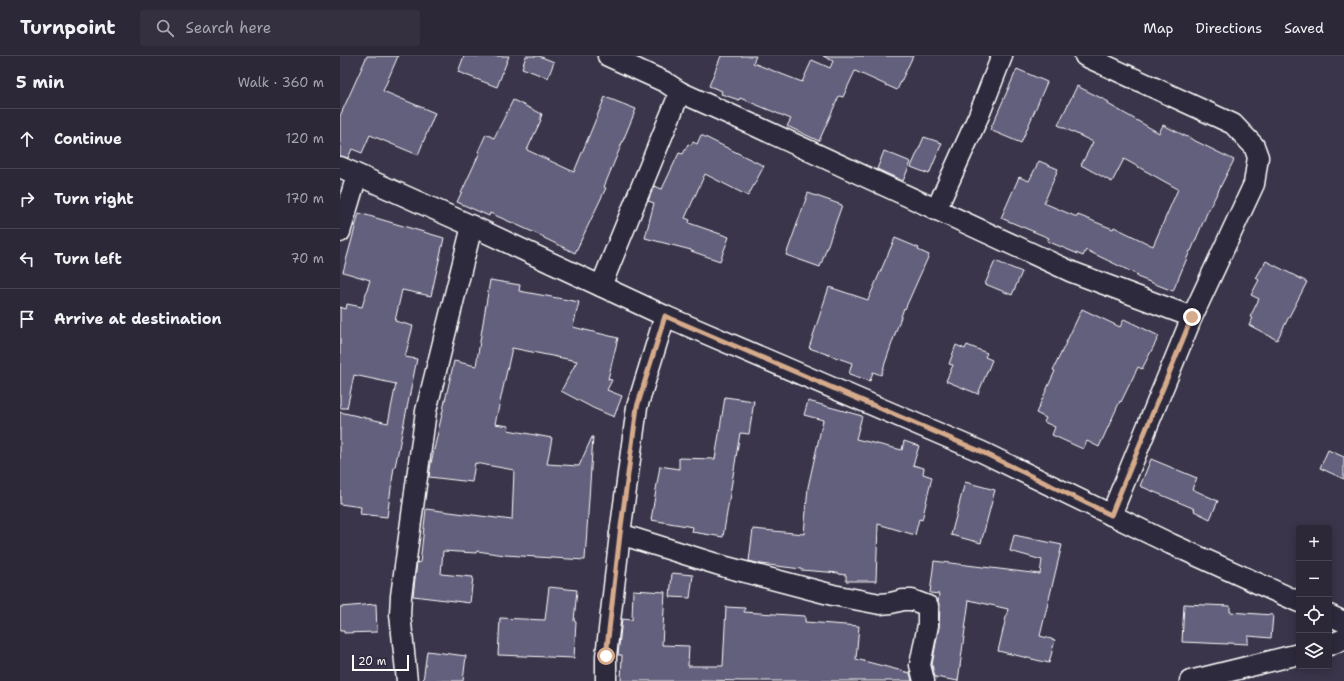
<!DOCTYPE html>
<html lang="en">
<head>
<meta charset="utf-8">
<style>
	body { margin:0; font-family:"Shantell Sans",sans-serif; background:#343040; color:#f1f3f6 }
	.controls { position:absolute; right:12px; bottom:12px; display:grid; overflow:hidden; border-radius:4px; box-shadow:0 2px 10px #0003 }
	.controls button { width:36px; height:36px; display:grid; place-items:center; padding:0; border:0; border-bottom:1px solid #484453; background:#2c2838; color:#f1f3f6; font:20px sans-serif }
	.scale { position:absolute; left:12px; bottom:10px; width:57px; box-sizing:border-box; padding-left:4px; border:2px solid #fff; border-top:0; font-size:11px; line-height:14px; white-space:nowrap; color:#fff; -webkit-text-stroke:3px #2f2a3d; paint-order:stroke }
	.stop { position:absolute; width:12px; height:12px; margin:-9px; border:3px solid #d6ab8b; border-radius:50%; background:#fff }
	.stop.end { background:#d6ab8b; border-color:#fff; box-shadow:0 1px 4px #0008 }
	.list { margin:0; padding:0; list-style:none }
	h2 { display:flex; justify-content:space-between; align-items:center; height:52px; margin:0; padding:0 16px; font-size:17px }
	h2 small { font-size:13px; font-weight:400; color:#a6a6ae }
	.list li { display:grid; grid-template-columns:26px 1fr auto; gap:12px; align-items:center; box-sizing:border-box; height:60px; padding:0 16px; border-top:1px solid #484453 }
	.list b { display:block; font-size:15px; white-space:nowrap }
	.list em { font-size:13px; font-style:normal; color:#a6a6ae }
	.icon { flex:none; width:22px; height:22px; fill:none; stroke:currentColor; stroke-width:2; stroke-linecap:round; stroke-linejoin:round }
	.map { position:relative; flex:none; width:1004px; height:625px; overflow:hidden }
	header { display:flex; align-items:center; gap:24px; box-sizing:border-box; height:56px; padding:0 20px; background:#2c2838; border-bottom:1px solid #484453 }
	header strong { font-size:19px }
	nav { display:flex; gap:22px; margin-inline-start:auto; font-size:14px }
	.search { width:280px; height:36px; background:#343040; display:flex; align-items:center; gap:10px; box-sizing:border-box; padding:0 14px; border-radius:4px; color:#a6a6ae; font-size:15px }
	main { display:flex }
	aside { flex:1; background:#2c2838 }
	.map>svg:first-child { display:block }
	.building { fill:#64607d; stroke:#fff }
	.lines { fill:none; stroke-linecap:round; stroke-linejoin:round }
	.minor-casing { stroke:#fff; stroke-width:23 }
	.minor { stroke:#2f2a3d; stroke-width:20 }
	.route { stroke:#d6ab8b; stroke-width:5 }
</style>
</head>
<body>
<header>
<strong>Turnpoint</strong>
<div class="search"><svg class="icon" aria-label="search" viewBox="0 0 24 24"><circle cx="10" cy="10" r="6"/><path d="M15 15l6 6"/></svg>Search here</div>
<nav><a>Map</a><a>Directions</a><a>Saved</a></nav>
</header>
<main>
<aside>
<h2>5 min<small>Walk · 360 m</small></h2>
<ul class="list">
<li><svg class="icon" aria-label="ahead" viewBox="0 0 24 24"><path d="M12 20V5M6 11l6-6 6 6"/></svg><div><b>Continue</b></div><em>120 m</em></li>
<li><svg class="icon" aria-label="right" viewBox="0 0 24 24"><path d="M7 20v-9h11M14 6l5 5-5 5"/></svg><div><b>Turn right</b></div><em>170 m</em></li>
<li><svg class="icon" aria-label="left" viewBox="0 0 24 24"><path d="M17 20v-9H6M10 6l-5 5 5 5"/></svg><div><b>Turn left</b></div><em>70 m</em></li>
<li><svg class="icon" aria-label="arrive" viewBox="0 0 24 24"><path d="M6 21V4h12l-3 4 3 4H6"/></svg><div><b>Arrive at destination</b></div></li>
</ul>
</aside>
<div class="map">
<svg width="1004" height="625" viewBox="0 0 1004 625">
	<rect width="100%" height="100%" fill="#3a354a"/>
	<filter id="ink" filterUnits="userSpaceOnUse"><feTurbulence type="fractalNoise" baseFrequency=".025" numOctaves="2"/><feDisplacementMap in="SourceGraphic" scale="8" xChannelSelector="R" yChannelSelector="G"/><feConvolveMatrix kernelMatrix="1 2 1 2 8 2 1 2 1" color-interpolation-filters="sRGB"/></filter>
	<g filter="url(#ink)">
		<g class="building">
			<polygon points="27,0 58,0 43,35 95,57 78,99 30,79 22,97 12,93 8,102 0,100 0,60"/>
			<polygon points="124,0 169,0 157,31 118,16"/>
			<polygon points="186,0 199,0 214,6 208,22 182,12"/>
			<polygon points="381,0 416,0 413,7 462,26 472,4 490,12 493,5 483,0 573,0 557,34 515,15 503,41 499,40 479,85 447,70 451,63 400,42 399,44 381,38 382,35 369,30"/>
			<polygon points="677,13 707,26 681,87 650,74"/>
			<polygon points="737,30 769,46 768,48 819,77 823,69 894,104 867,157 851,195 850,195 833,235 797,221 798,219 746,194 743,200 707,185 709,182 661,162 679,121 689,125 699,105 718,113 704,147 737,161 738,159 773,173 774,171 813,190 838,133 784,103 772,126 741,109 753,86 718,69"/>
			<polygon points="265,41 296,53 264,131 266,132 235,197 204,182 204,181 150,157 149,160 117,146 140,96 138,96 146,78 154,82 173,44 202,58 200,64 201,64 187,94 234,116"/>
			<polygon points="361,79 424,110 408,140 365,118 345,162 350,164 349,167 389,181 380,205 351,195 351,194 305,182 314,147 308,145 314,130 322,133 339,97 343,98 348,88 351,89 353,86 357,88"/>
			<polygon points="584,81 602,87 589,118 571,111"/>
			<polygon points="544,95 571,106 563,125 537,113"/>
			<polygon points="468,137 502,149 480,211 446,199"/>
			<polygon points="19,157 104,182 91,240 62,234 55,265 73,270 65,301 77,303 55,411 54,411 47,461 20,458 21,451 0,448 0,356 48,367 56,328 14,319 7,352 0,352 0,251 6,253 7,248 22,251 30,224 3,216"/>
			<polygon points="555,182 579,192 578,194 589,199 565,253 564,252 541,319 533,316 530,325 509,318 512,307 469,292 489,231 528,244"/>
			<polygon points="655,205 682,216 672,239 645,228"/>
			<polygon points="926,205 967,226 937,284 909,269 913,262 910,261 919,243 911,239 919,224 916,222"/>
			<polygon points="150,224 180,229 179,235 239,246 233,271 278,282 268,323 272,324 267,334 282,340 274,361 253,352 221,335 237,305 172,292 155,368 169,370 168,374 212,382 207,408 239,410 252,381 253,381 245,504 165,499 137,495 136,497 103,495 101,518 133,521 130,547 73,540 77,506 80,507 86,453 172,464 174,414 135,407 132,426 89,421 91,407 114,305 136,310"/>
			<polygon points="742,253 780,271 784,263 819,280 802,313 798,311 781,346 780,345 759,391 747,385 743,393 712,379 715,371 704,366 706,362 696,357 715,315 713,314"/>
			<polygon points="616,289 625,293 627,289 647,297 645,301 652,304 638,338 606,325 613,309 609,308"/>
			<polygon points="385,341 414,345 409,378 400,377 383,481 352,476 353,471 311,464 320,410 339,413 339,402 375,403"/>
			<polygon points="468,345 522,360 516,383 562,394 564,385 579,390 573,409 584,412 583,418 592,421 582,464 579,463 575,479 538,468 536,525 506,525 506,519 499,518 499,517 461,514 461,513 421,508 409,505 413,473 464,478 468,431 483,364 464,359"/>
			<polygon points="988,394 1004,401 1004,423 980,412"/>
			<polygon points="811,403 857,422 852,433 878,445 870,463 854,455 855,453 800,430"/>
			<polygon points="625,426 655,434 641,487 611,479"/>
			<polygon points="674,479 722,489 700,580 715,584 709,607 658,595 668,553 629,544 618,625 595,621 592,609 599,571 600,550 598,546 599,538 590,537 594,505 700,518 702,504 670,495"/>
			<polygon points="332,517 353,519 350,542 330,541"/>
			<polygon points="209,531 237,534 234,565 236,566 234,602 158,599 160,562 205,564"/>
			<polygon points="293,534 325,536 322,589 349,590 348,610 383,610 386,551 405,552 404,556 465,560 465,566 519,570 516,603 570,617 572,625 401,625 361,624 361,625 281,625 282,599 278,599 282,563 292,564"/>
			<polygon points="36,548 37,576 4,577 4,575 0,575 0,551"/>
			<polygon points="844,548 890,550 890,556 933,559 931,582 908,580 908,588 888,587 888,588 842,586"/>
			<polygon points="87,595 126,600 123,625 83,625"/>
		</g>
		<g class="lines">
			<defs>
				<g id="minor">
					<polyline points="268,0 325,26 340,36 409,67 732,216 852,261"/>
					<polyline points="745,0 893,68 914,90 918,101 914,128 852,261 771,459"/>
					<polyline points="0,111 132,170 325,260 642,396 831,488 959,546"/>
					<polyline points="596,154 639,59 662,0"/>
					<polyline points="0,176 17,119"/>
					<polyline points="261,230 340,36"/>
					<polyline points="280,478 386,511 493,539 540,548 551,547 563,544 572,544 588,550 588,569 580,609 584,625"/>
					<polyline points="989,559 1004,566"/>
					<polyline points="989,589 1004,583"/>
					<polyline points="67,625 60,558 61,540 86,355 132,170"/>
					<polyline points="266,625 266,600 280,478 297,351 325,260"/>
					<polyline points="850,625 959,598"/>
				</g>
			</defs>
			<use href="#minor" class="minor-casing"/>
			<use href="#minor" class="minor"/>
		</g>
	</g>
	<g class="lines" filter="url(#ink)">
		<polyline class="route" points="266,600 280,478 297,351 325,260 642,396 771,459 852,261"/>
	</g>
</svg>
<div class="controls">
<button>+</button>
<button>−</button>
<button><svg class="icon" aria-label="locate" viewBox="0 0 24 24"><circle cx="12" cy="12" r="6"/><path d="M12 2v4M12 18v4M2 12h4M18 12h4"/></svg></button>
<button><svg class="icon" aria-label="layers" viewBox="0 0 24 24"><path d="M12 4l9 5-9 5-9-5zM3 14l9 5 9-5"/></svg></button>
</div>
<div class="scale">20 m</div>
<div class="stop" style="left:266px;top:600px"></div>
<div class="stop end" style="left:852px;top:261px"></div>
</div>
</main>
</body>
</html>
